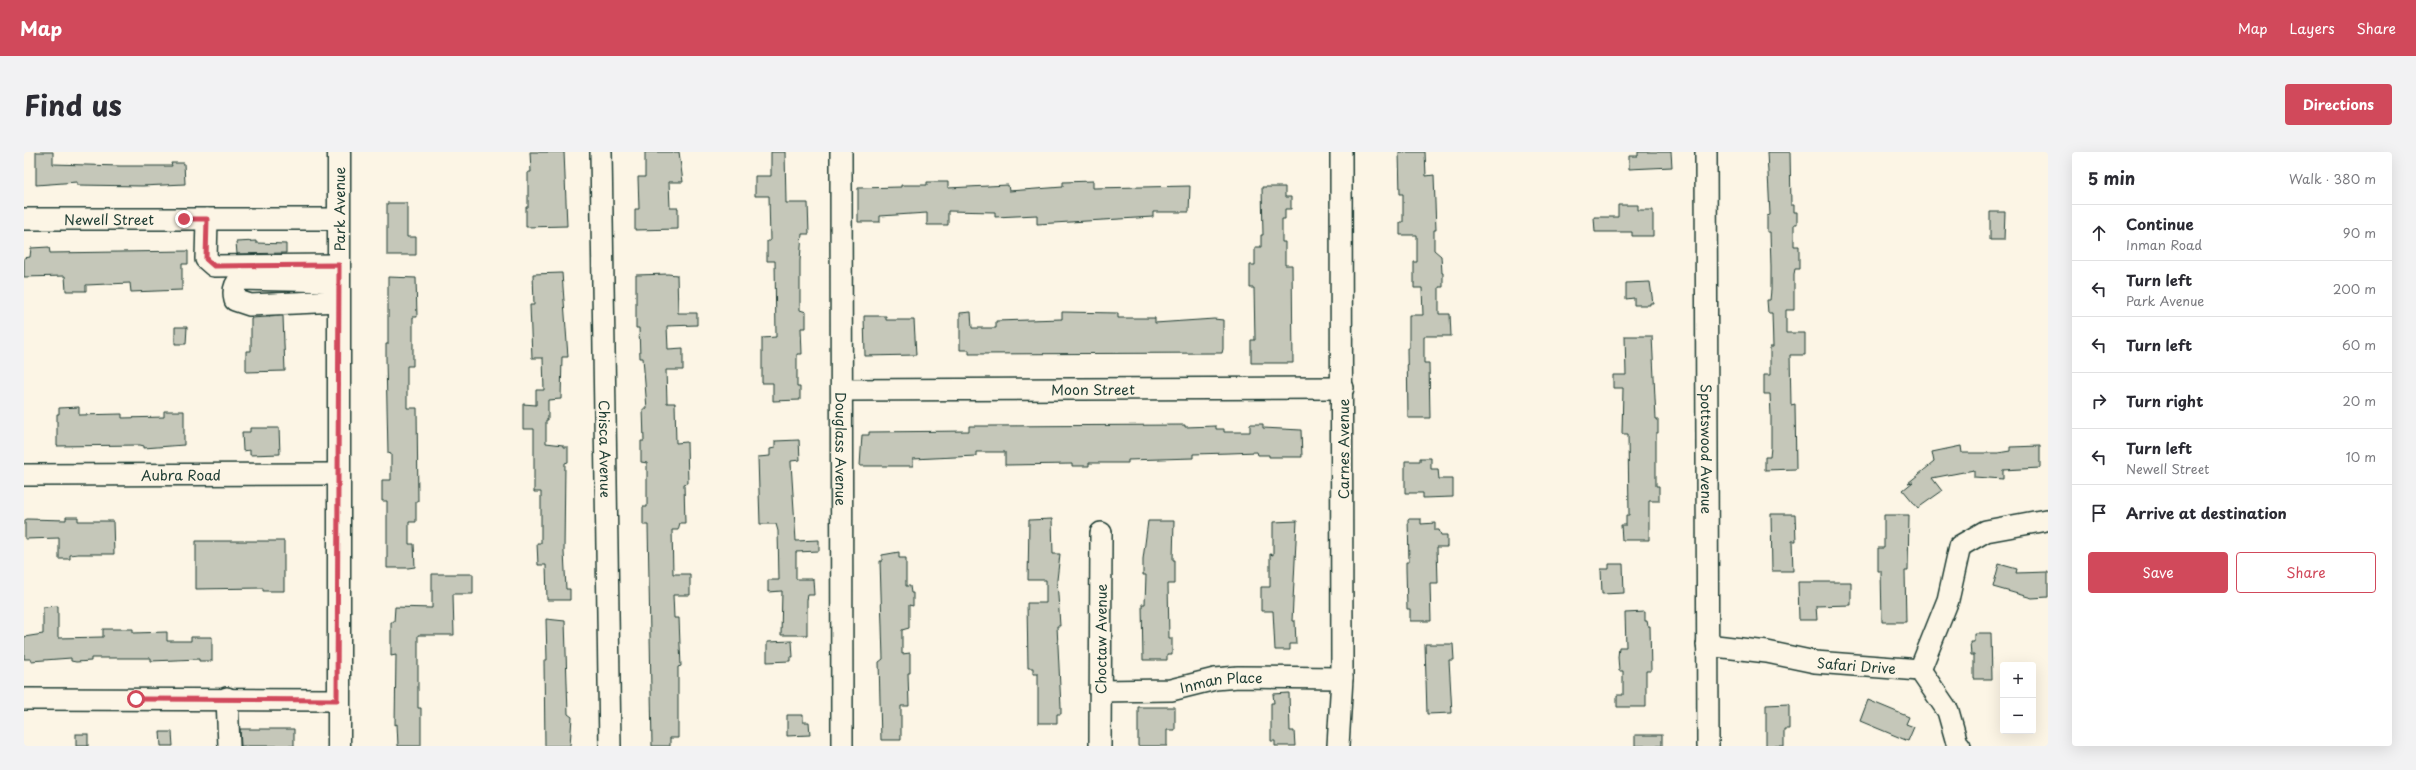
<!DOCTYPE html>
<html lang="en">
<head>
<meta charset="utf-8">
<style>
	body { margin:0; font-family:"Playpen Sans",sans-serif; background:#f2f2f3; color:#2b2b33 }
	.controls { position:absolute; right:12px; bottom:12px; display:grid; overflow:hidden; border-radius:4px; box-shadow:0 4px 16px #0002 }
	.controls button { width:36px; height:36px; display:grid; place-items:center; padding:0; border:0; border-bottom:1px solid #e1e1e2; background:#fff; color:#2b2b33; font:20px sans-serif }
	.stop { position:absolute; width:12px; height:12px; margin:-9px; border:3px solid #d1495b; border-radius:50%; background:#fff }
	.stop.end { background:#d1495b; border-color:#fff; box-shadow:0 1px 4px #0008 }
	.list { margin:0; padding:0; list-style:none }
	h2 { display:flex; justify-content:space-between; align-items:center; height:52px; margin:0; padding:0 16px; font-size:17px }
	h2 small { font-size:13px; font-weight:400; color:#7c7c81 }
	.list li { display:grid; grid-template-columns:26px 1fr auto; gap:12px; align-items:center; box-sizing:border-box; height:56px; padding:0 16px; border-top:1px solid #e1e1e2 }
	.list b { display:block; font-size:15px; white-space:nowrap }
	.list p { margin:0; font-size:13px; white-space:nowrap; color:#7c7c81 }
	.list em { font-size:13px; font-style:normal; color:#7c7c81 }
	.actions { display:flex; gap:8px; padding:12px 16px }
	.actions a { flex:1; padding:9px 0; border:1px solid #d1495b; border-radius:4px; text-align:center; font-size:14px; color:#d1495b }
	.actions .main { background:#d1495b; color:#fff }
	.icon { flex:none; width:22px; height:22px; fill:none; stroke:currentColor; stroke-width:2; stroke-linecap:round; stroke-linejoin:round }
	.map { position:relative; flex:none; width:2024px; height:594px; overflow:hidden; border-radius:4px }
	header { display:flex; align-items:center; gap:24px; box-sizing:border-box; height:56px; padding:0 20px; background:#d1495b; color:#fff }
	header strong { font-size:19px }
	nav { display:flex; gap:22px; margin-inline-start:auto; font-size:14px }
	.intro { display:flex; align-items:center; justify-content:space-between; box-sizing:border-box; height:96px; padding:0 24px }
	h1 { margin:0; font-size:28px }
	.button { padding:10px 18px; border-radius:4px; background:#d1495b; color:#fff; font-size:14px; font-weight:700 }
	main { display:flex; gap:24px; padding:0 24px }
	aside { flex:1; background:#fff; border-radius:4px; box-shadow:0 4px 16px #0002 }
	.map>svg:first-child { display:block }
	.building { fill:#c5c7b9; stroke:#1f3d34 }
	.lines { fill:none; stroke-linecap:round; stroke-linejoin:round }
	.minor-casing { stroke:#1f3d34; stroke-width:24 }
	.major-casing { stroke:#1f3d34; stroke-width:25 }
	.minor { stroke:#fcf5e5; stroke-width:21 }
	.major { stroke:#fcf5e5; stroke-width:22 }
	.route { stroke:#d1495b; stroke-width:5 }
	.labels { text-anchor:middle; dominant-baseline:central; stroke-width:3; stroke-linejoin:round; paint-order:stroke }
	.street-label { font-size:14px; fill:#1f3d34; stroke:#fcf5e5 }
</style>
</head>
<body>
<header>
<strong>Map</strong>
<nav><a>Map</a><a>Layers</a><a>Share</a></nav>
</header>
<div class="intro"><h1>Find us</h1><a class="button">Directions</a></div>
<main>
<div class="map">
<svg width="2024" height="594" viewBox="0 0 2024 594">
	<rect width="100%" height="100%" fill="#fcf5e5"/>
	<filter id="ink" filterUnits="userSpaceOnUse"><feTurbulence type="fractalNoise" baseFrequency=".025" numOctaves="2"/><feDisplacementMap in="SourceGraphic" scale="8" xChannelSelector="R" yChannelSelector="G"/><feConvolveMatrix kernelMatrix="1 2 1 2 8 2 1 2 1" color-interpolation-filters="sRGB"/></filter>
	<g filter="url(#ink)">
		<g class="building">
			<polygon points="12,0 29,0 29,12 96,14 148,14 147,11 160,11 161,32 118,34 53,33 53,30 12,33"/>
			<polygon points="506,0 540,0 543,74 502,75 502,55 504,55 504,20 507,20"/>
			<polygon points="621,0 655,0 659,30 645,30 646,56 654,56 654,77 611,78 611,57 615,57 614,25 621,25"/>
			<polygon points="747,0 761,0 762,51 784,51 785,82 778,82 776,109 776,158 782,160 782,176 777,176 778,202 773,202 773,235 776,235 776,248 749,249 749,231 738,231 738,186 752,185 751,109 743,109 743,89 746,89 745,44 731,44 731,24 747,24"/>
			<polygon points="1375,0 1401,0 1402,24 1410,23 1412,78 1410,78 1410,98 1417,104 1418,121 1419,121 1419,135 1415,135 1415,162 1426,162 1427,184 1400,184 1400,211 1405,211 1406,266 1384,266 1383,196 1385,196 1385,163 1399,163 1398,136 1390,136 1390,110 1393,110 1393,83 1376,83 1376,70 1379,70 1379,42 1376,42"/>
			<polygon points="1614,0 1647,0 1648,15 1605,17 1605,4 1614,4"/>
			<polygon points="1743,0 1766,0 1767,53 1770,53 1770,60 1773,60 1773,72 1770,72 1770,94 1775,94 1775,117 1771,117 1770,122 1770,158 1762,158 1762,181 1781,181 1781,203 1766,203 1767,253 1771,252 1772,317 1741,318 1741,305 1746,305 1747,295 1747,264 1746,242 1740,242 1740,223 1746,223 1746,195 1749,195 1748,161 1744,161 1743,148 1746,148 1747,138 1747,115 1746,80 1743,80 1743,64 1746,63"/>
			<polygon points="1069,29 1069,36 1166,34 1165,60 1129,60 1129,65 1013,72 1013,63 971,65 971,60 924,59 924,73 903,73 903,61 856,64 856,70 834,70 834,36 877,35 877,33 903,33 903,30 924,30 924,36 984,33 985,39 1039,35 1039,30"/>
			<polygon points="1238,35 1261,35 1261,45 1267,45 1267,57 1261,57 1261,67 1258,67 1258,90 1261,90 1261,113 1268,113 1269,211 1227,211 1227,188 1231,188 1230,136 1226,136 1226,113 1231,113 1231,95 1237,95 1237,83 1239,83"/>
			<polygon points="363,51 383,51 383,85 392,85 392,103 363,103"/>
			<polygon points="1594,53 1614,53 1614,58 1629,58 1629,84 1608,84 1608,80 1571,80 1570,65 1594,65"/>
			<polygon points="1966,60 1981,60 1980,88 1966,88"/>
			<polygon points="232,89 232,91 262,92 262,101 213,102 212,90"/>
			<polygon points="25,95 26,101 164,99 164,112 158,112 158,138 107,140 106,131 62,133 62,139 42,139 41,124 0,125 0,106 6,105 7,96"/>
			<polygon points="538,121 544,205 538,205 537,247 524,248 524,268 522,268 522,291 539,293 539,295 544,295 544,310 541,311 540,400 542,437 546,437 546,448 523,448 522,413 514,413 513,391 517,391 517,340 510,340 510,277 499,277 499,252 512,253 512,238 520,238 519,206 508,206 506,153 510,153 509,122"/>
			<polygon points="644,122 653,123 654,161 673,161 673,173 643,174 644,197 659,196 659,218 642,218 643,251 651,251 652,291 663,290 664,331 660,332 661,371 656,371 654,378 648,378 649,422 666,422 666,443 649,443 650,466 655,466 656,493 657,514 654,515 654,586 646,586 646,594 628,594 624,373 619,373 619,355 623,355 623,311 617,310 617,289 620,289 619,257 623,257 619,206 616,206 615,176 612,176 612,123"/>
			<polygon points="364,125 392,126 393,165 389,165 389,214 383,214 383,256 393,256 394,349 392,349 392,370 385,370 385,392 390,392 391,415 384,416 363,416 363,349 358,349 358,328 367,328 367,302 364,301 362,207 362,192 364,192"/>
			<polygon points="1626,130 1629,151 1626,151 1626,153 1610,153 1610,146 1602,147 1602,131"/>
			<polygon points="947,160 948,176 972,176 972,169 1038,167 1038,160 1094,161 1094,166 1131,166 1131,171 1190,167 1199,168 1199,197 1198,201 945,202 945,198 936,198 936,161"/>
			<polygon points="259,164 261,219 222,220 222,199 227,199 227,166"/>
			<polygon points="840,164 862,164 862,168 890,168 892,203 841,204"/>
			<polygon points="151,175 163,175 162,192 151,192"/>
			<polygon points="1601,184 1628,184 1632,267 1634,267 1634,281 1632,281 1632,334 1635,334 1635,349 1625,349 1625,388 1598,388 1597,373 1602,373 1602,363 1605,363 1604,282 1598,282 1599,236 1589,236 1589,223 1602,223"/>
			<polygon points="55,255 55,263 98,262 98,266 140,265 140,259 160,259 160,293 120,296 120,294 116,293 33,294 33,262 35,262 35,256"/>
			<polygon points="1226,272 1239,272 1239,276 1277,278 1278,305 1245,305 1245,303 1234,303 1233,300 1206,301 1169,302 1169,306 1104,308 1104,311 1065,311 1065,314 1048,314 1048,312 981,313 981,300 952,300 952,304 889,307 889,314 836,314 838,283 845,283 845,280 945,279 945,274 966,274 1161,273 1161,275 1192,274 1192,277 1200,277 1200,280 1226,280"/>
			<polygon points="226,276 255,276 256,302 226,303 226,298 219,299 218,280 226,280"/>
			<polygon points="775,288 776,308 767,309 767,311 772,389 795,388 795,399 772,400 772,427 789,427 790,443 784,443 783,448 783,483 757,483 758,439 744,440 744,428 755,428 754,379 752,372 736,372 734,305 746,304 746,297 751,296 751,289"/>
			<polygon points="1937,294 1938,301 1974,301 1986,299 1986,295 2016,294 2016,316 1979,318 1979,327 1950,325 1950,318 1908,326 1918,339 1894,356 1879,338 1889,330 1884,331 1910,310 1908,300"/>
			<polygon points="1396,306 1407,306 1407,317 1414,317 1415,327 1429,327 1429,345 1399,346 1399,341 1381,341 1381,309 1396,309"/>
			<polygon points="1747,362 1771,362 1772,389 1768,389 1769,419 1748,419"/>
			<polygon points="1860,363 1885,363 1884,419 1881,419 1882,470 1858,470 1857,419 1854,419 1854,396 1860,396"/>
			<polygon points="42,365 54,365 54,369 89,369 90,402 54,402 46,403 46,407 35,407 35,386 1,387 1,368 3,367 42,368"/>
			<polygon points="1028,367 1029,402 1036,402 1033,428 1036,474 1033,474 1037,555 1037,562 1033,562 1033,571 1014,571 1014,522 1009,522 1009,516 1004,516 1003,451 1022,451 1022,428 1004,428 1005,368"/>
			<polygon points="1384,367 1397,367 1397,372 1411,371 1411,378 1415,378 1417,383 1423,383 1423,395 1413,395 1414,431 1406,431 1407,469 1386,469 1386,457 1383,457 1382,416 1382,410 1385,410"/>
			<polygon points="1124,369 1150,369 1149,408 1151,408 1151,432 1144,432 1145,486 1148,486 1148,502 1143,502 1143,508 1119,508 1118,452 1121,452 1122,423 1119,423 1119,407"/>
			<polygon points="1273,369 1268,469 1271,469 1272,492 1266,492 1266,498 1251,498 1249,459 1237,459 1237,435 1246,435 1246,402 1249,403 1249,370"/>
			<polygon points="172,389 260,389 260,439 239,439 239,436 172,437"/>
			<polygon points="875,400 875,406 882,406 882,434 886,434 887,441 889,441 889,454 885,453 885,476 878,478 878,502 886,501 886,521 884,521 885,554 877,554 877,588 857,588 855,510 859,507 856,409 858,409 858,403"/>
			<polygon points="1585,412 1599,412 1600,441 1578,442 1577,417 1585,417"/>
			<polygon points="1975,412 1993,417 1992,421 2024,420 2024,445 2008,446 1969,435"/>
			<polygon points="408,422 449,422 449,442 429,442 430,483 394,483 394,556 397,556 397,594 374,594 373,572 371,573 372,503 367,504 367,470 370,470 371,455 408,456"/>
			<polygon points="1774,430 1827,430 1827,453 1792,454 1793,468 1775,468"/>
			<polygon points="34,454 34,486 79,485 79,477 109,477 109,481 143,480 143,489 167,489 167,485 188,485 188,509 175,509 175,507 127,509 127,506 67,506 67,509 52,510 47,509 47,506 7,509 7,507 0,507 0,485 19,482 19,455"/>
			<polygon points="1621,460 1621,469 1623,469 1624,474 1626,474 1627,519 1622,519 1622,555 1593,555 1593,543 1599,543 1599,519 1595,519 1594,505 1595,495 1602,495 1601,461"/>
			<polygon points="522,467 541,469 544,562 548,565 546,594 521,594 520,508 523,508"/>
			<polygon points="1950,481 1967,481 1968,527 1950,527 1950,503 1947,503 1946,490 1950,490"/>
			<polygon points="768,489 769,505 766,505 766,509 743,510 743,490"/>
			<polygon points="1401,492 1429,492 1430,508 1425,508 1428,561 1403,562"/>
			<polygon points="1265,541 1266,579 1270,579 1271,594 1251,594 1251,589 1247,589 1247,551 1250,551 1249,542"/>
			<polygon points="1844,548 1885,565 1882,572 1890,575 1884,589 1836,569"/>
			<polygon points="1765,552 1765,577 1760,577 1760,594 1742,594 1742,553"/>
			<polygon points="1114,555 1151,555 1151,578 1143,578 1143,594 1114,594"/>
			<polygon points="763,563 779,563 779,570 785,570 786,583 763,584"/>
			<polygon points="216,577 270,577 270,594 217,594"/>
			<polygon points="136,580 148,580 149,594 137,594"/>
			<rect x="52" y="582" width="12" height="12"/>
			<rect x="1611" y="583" width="27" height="11"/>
		</g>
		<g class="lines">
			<defs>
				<g id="minor">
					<path id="s1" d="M577,0L586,594"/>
					<path id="s2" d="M817,0L818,594"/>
					<path id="s3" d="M1682,0L1684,594"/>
					<path id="s4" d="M0,67H315"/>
					<polyline points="183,67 182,107 190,114 315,113"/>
					<path d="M315,149L226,153L211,148C209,140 210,133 216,127L315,129"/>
					<path id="s5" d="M818,238L1319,236"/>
					<path id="s6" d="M0,323L315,322"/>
					<path id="s7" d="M1683,493L1743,500L1791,510L1896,518L1924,559L1933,591L1936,594"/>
					<polyline points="1896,518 1924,448 1936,394 1962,379 2022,368"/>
					<path id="s8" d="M1076,539L1147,538L1191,527L1214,525L1318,526"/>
					<polyline points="203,546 205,594"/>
					<polyline points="0,547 313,548"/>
					<path id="s9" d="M1076,594L1077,381"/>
					<polyline points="1314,594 1318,526 1317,0"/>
				</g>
				<polyline id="major" points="315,594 315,0"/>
			</defs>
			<use href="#minor" class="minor-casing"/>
			<use href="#major" class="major-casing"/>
			<use href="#minor" class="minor"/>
			<use href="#major" class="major"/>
		</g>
	</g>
	<g class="lines" filter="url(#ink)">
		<polyline class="route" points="112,547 313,548 315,113 190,114 182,107 183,67 160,67"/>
	</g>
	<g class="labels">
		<g class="street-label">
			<text transform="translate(315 57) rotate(-90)">Park Avenue</text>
			<text stroke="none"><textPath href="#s4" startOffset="85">Newell Street</textPath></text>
			<text stroke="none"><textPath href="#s5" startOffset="251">Moon Street</textPath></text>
			<text stroke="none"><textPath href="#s1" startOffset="297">Chisca Avenue</textPath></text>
			<text stroke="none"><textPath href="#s2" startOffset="297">Douglass Avenue</textPath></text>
			<text transform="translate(1319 297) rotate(-90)">Carnes Avenue</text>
			<text stroke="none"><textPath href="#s3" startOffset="297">Spottswood Avenue</textPath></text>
			<text stroke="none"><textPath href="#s6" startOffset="157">Aubra Road</textPath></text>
			<text stroke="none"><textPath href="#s9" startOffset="107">Choctaw Avenue</textPath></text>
			<text stroke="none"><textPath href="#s7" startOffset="151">Safari Drive</textPath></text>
			<text stroke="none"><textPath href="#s8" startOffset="122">Inman Place</textPath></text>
		</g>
	</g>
</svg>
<div class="controls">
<button>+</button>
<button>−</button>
</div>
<div class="stop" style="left:112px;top:547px"></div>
<div class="stop end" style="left:160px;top:67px"></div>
</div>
<aside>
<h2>5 min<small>Walk · 380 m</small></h2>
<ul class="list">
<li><svg class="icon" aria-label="ahead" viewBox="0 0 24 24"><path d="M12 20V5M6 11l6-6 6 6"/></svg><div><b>Continue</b><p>Inman Road</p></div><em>90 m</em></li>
<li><svg class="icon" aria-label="left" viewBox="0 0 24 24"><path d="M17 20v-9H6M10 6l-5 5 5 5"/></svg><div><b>Turn left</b><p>Park Avenue</p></div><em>200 m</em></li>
<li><svg class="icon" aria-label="left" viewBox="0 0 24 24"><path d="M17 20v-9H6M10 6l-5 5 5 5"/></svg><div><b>Turn left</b></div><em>60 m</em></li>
<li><svg class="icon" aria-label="right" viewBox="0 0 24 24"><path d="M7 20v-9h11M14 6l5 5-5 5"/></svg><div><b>Turn right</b></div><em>20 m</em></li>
<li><svg class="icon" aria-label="left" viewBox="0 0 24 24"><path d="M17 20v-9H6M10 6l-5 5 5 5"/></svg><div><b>Turn left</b><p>Newell Street</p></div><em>10 m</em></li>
<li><svg class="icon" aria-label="arrive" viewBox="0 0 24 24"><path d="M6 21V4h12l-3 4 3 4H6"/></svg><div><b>Arrive at destination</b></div></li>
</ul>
<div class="actions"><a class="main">Save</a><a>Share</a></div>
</aside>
</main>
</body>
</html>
